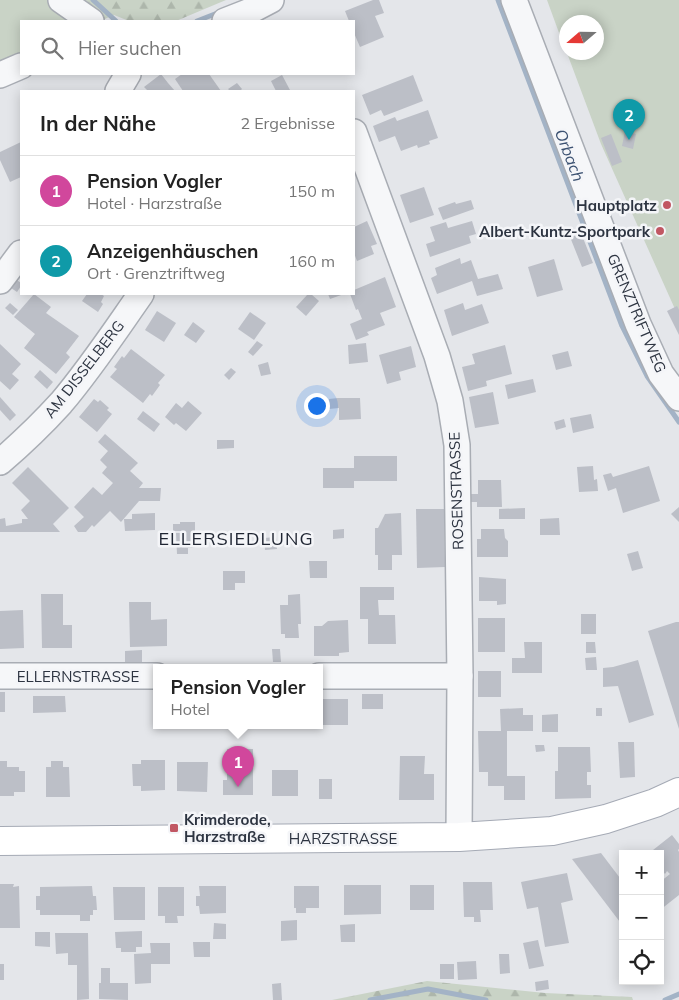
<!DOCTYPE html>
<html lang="de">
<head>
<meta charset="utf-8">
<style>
	body { margin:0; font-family:Mulish,sans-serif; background:#f6f6f6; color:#222 }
	.controls { position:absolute; right:15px; bottom:15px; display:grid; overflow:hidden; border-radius:0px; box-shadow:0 2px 12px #0003 }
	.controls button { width:45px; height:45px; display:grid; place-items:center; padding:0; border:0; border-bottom:1px solid #e0e0e0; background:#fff; color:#222; font:25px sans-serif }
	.compass { position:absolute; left:559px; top:15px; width:45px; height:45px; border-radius:50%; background:#fff; box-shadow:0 2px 12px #0003; rotate:250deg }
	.you { position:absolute; left:316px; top:405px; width:18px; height:18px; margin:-12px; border:4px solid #fff; border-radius:50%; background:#1a73e8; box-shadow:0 0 0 8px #1a73e833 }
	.badge { display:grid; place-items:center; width:32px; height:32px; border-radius:50%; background:#c15763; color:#fff; font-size:16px; font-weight:700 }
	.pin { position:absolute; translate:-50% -41px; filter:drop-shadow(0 1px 2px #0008) }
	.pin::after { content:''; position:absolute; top:26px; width:18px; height:15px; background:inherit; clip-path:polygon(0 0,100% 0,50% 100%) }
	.popup { position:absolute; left:153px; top:664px; width:170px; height:65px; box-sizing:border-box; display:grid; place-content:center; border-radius:0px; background:#fff; filter:drop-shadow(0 1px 4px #0005); font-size:16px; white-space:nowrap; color:#767676 }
	.popup b { font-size:19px; color:#222 }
	.popup::after { content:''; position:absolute; left:50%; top:100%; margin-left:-10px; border:10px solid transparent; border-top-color:#fff }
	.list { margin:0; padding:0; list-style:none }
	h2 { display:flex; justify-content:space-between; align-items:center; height:65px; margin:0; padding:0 20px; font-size:21px }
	h2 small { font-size:16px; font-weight:400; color:#767676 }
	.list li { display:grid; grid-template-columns:32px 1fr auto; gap:15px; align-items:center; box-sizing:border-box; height:70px; padding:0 20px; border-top:1px solid #e0e0e0 }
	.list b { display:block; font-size:19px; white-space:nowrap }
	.list p { margin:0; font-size:16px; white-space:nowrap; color:#767676 }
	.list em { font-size:16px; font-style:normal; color:#767676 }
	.icon { flex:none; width:28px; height:28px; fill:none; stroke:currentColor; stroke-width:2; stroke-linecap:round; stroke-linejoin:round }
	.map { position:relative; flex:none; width:679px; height:1000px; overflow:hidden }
	.search { position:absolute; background:#fff; box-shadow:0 2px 12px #0003; left:20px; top:20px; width:335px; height:55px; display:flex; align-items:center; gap:12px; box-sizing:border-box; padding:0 18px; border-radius:0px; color:#767676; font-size:19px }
	.panel { position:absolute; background:#fff; box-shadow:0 2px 12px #0003; left:20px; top:90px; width:335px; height:205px; border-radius:0px }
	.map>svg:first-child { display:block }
	.forest { fill:url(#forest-firs) }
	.garden { fill:#c9d3c6 }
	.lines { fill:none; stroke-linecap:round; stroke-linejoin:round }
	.stream { stroke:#a3b3c6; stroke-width:5 }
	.building { fill:#bcbfc7 }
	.minor-casing { stroke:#a9adb4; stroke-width:28 }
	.major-casing { stroke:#a5aab5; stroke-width:30 }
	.minor { stroke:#f6f7f9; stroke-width:25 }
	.major { stroke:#fff; stroke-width:28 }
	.poi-dot { fill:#c15763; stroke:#f4f5f8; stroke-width:2 }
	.labels { text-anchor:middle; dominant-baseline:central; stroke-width:5; stroke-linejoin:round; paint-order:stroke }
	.poi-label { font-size:15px; font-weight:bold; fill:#2d3441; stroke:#f4f5f8; text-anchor:end }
	.street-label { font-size:15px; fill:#2d3441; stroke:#f4f5f8 }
	.water-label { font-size:16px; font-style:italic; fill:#3b5171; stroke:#f4f5f8 }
	.quarter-label { font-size:18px; letter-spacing:1px; fill:#1f2532; stroke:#f4f5f8 }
</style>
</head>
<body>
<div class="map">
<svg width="679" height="1000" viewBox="0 0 679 1000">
	<defs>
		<pattern id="forest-firs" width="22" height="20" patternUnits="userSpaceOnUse" patternTransform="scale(1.25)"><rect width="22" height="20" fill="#c9d3c6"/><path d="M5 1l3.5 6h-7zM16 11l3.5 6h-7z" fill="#adb6ab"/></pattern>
	</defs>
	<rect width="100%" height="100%" fill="#e4e6ea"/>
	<g class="forest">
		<polygon points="51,0 226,0 176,21 129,21 114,15 100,21"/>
		<polygon points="427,981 545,993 632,997 633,1000 332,1000"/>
	</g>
	<g class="garden">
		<polygon points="0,0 51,0 73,21 21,21 21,53 0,61"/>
		<polygon points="547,0 679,0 679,318 601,144 567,53 596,52 596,22 566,22 566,52"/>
	</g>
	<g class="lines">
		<g class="stream">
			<polyline points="93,0 116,21"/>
			<polyline points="498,0 622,326 647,376 679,422"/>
			<polyline points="197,21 220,12"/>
			<polyline points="370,1000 428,989 486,1000"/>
			<polyline points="665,1000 679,994"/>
		</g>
	</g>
	<g class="building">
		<polygon points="373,0 379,0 384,13 375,16 384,37 360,47 354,33 354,21 349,21 345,11"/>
		<polygon points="161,74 168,83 175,91 148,91 144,87"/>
		<polygon points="182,74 209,74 221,91 183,91 175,79"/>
		<polygon points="282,75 290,90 288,91 276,91 271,81"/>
		<polygon points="413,75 423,101 384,116 381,110 370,115 362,95"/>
		<polygon points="237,83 242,89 240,91 230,91 228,89"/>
		<polygon points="428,110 438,138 429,141 430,144 418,148 417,145 401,151 395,136 379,142 373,126 395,117 397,121"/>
		<polygon points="625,131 636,134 633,149 622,146"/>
		<polygon points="611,134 622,162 612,166 601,138"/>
		<polygon points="21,142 21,177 10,182 0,160 0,152"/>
		<polygon points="424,187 434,215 410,223 400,195"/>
		<polygon points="471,200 474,209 443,220 438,208 455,202 456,204"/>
		<polygon points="367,221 377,244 371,246 374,254 357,261 354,253 354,227"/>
		<polygon points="472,221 476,234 469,236 471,243 430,257 426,244 435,241 430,227 446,222 448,228"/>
		<polygon points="581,233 593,263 582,267 570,237"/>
		<polygon points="460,258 461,264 471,260 478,279 498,274 503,289 477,296 472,281 437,294 431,278 437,275 435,268"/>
		<polygon points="554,259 563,290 537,297 528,267"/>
		<polygon points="385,277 396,307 380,313 385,325 367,332 369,335 356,340 350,324 362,319 358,309 356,310 350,294 354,294 354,290"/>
		<polygon points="14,278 21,283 21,286 17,292 8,286"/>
		<polygon points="34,294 51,307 46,313 79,336 66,353 70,357 56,374 24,348 35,334 14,317"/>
		<polygon points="87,294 101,294 104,296 101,302 103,304 98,312 82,301"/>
		<polygon points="308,294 311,294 319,301 306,316 296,307"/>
		<polygon points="328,294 344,294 330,299"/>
		<polygon points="10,303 18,310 13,315 5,308"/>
		<polygon points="463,303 465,310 482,304 489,323 452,336 444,310"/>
		<polygon points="677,306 679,310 679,335 667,311"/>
		<polygon points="157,311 176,323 164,342 145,330"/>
		<polygon points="250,312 266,323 254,340 238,329"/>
		<polygon points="193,322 205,331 196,343 184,335"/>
		<polygon points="257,341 263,345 253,356 248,352"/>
		<polygon points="366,343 368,362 349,364 348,345"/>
		<polygon points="0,344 21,364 12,374 19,380 10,390 0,381"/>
		<polygon points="505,345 512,374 486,381 487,386 468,391 462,367 475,364 472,354"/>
		<polygon points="411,346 416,367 399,372 401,380 387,384 379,355"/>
		<polygon points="131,349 165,375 158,383 160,385 152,396 150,394 143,403 110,377 117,369 114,367 122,356 124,358"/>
		<polygon points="568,351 572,366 556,370 552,355"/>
		<polygon points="268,362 271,374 261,376 258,365"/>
		<polygon points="231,368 236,372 229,380 224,375"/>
		<polygon points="40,370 53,382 47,389 34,377"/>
		<polygon points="533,379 536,392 508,399 505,385"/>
		<polygon points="493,392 499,424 475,428 469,397"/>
		<polygon points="0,397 16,415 10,421 0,410"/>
		<polygon points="338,398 360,398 361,419 339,420 339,408 329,409 329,399"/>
		<polygon points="94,399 98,402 100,400 109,408 107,410 112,414 97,432 79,417"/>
		<polygon points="188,401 202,413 186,431 176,423 174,425 165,417 176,403 182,408"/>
		<polygon points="143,411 160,424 154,432 137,419"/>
		<polygon points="591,414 594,428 573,433 570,418"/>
		<polygon points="564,419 566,427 556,430 554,422"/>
		<polygon points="105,434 138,463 130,471 143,483 139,488 161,488 160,501 139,501 121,522 110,511 94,527 92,525 86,532 78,532 74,526 84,517 74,507 93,487 102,495 113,483 102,473 107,467 100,460 108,451 98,442"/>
		<polygon points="217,440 234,440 234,448 217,449"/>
		<polygon points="354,456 397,456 397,481 354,481 354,488 323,488 323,468 354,468"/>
		<polygon points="593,466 594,480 597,479 598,491 579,492 577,467"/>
		<polygon points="649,466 660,501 623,513 616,488 608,491 603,475 611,473 613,477"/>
		<polygon points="28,467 69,508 53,524 60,532 0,532 0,519 5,518 6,526 22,523 22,519 28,519 21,510 30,501 12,483"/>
		<polygon points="478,480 501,480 502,507 477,507 477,502 469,502 469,494 478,494"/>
		<polygon points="679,507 679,522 671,514"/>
		<polygon points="525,508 525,519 499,519 499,509"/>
		<polygon points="416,509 444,509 445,567 417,568"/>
		<polygon points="155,513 155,530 125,531 124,519 132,519 132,514"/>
		<polygon points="401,513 402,555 392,555 392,570 378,570 378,555 375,555 375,528 378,528 385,514"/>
		<polygon points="559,518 560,535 540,535 540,519"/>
		<polygon points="180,522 195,522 195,531 202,531 202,541 197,547 188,548 188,554 177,554 176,533 184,533 184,531 173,531 173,524 180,524"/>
		<polygon points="344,529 344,538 333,539 333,530"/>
		<polygon points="481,529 504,529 505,538 508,541 508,557 477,557 477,539 481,539"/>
		<polygon points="276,537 277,549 265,550 264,538"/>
		<polygon points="638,551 643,568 632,571 627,554"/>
		<polygon points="309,561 327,561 327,578 310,578"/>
		<polygon points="223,571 245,571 245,583 235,583 235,590 223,590"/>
		<polygon points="479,577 506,579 506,604 497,605 497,601 479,601"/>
		<polygon points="360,587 394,587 394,600 378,600 379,615 395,615 396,644 368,644 368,619 360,619"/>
		<polygon points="41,594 63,594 63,625 72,625 72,648 42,648"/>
		<polygon points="300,594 301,624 298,624 299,638 285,638 285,634 281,634 280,605 288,605 288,595"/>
		<polygon points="129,602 151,602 151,620 167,619 167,646 130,647"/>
		<polygon points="23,610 24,648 0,649 0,611"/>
		<rect x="581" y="614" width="15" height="20"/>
		<rect x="478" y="618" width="27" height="34"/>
		<polygon points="348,620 349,652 339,653 339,656 314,656 314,626 322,626 328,621"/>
		<polygon points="676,622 679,622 679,729 648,631"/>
		<polygon points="524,642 542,642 542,673 512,673 512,658 525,658"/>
		<polygon points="586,642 595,642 596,653 586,653"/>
		<polygon points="272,649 280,649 281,662 273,662"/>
		<polygon points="142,650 142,667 125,668 125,651"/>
		<polygon points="596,657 597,670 586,670 585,658"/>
		<polygon points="638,660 654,715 629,723 618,686 603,687 603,668 613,667"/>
		<rect x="478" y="671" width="23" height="26"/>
		<rect x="0" y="692" width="5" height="20"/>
		<rect x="362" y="694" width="21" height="15"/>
		<polygon points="33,696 65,696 66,712 33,713"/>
		<rect x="319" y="699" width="29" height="26"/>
		<polygon points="523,708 523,715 533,715 533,731 507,731 507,776 525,776 525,800 504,800 504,786 488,786 488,772 479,772 478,731 501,731 500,709"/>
		<rect x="596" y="708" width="6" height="8"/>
		<polygon points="558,714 558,732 542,732 542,715"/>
		<polygon points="618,742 634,742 635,777 620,778"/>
		<polygon points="535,745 544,745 545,751 536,752"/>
		<polygon points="558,747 590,747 591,772 587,772 587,785 591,785 591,798 555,799 555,771 558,771"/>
		<polygon points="227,749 253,749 253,795 223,795 223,780 227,780"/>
		<polygon points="400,756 425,756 424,774 434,774 434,800 399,800"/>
		<polygon points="141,760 165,760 165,790 141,791 141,786 133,786 132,764 141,764"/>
		<polygon points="0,761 7,761 7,767 19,767 19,771 25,771 25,792 14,792 14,796 0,796"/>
		<polygon points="51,761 63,761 63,767 69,767 70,797 46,797 46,767 51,767"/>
		<polygon points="177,762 208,762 207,792 177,791"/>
		<rect x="272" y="770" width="26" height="26"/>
		<rect x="319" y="779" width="13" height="20"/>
		<polygon points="672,835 679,844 679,849 678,850 679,852 679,895 660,910 660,882 670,874 667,871 665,874 660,868 660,854 648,854"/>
		<polygon points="601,853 623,882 623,926 572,859"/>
		<polygon points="567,873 573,900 561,903 569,943 545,947 538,907 527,909 521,882"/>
		<polygon points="463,882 492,882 493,910 480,910 481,922 474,922 474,917 464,917"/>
		<polygon points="0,884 14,884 13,887 19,886 20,928 0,928"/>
		<polygon points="344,885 381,885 381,914 344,915"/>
		<rect x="410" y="885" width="24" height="25"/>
		<polygon points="92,886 93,896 96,896 97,910 93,910 93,915 90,915 90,921 80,921 80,915 40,915 40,910 36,910 36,896 40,896 40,887"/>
		<polygon points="199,886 226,886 226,913 200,914 199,906 196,906 196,896 200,896"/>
		<polygon points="294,886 319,886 319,908 306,908 306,913 296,913 296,908 294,908"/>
		<polygon points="113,887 145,887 145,920 114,920"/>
		<polygon points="158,887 184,887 184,916 177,916 178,923 165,923 165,916 158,916"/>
		<polygon points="297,920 297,940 281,941 281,921"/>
		<polygon points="214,923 226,924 226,939 213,939"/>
		<polygon points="355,924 355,942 341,942 340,925"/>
		<polygon points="142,931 142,947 136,947 136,952 121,952 121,948 116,948 115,932"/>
		<polygon points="35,932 50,932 50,947 35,946"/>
		<polygon points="55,933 88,933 89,999 77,1000 77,965 68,965 68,953 56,954"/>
		<polygon points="538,940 544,966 529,969 523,943"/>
		<polygon points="193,942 210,942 210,957 194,957"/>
		<polygon points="150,943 170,943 170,964 151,964 151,983 135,984 134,954 151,953"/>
		<polygon points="499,954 509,954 510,973 500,974"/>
		<polygon points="476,961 477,979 458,980 457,962"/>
		<rect x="0" y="964" width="4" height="16"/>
		<rect x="440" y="964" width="14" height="15"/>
		<polygon points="101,968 110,968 110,983 128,983 128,1000 99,999 99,983 101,983"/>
		<polygon points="548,980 549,989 536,991 535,982"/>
		<polygon points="281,983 282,1000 273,1000 272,984"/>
	</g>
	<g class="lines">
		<defs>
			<g id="minor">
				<polyline points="61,0 91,21"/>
				<polyline points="514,0 638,324 661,374 679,398"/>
				<polyline points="225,21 248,12 271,0"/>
				<polyline points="0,75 21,66"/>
				<polyline points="118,91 128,74"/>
				<polyline points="354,132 437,356 450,401 457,445 460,676 459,837"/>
				<polyline points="0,281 21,253"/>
				<path d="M0,462C21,444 42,424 61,403C90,369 115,331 141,294"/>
				<polyline points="0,676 157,676"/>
				<polyline points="319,676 460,676"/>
			</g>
			<polyline id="major" points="0,841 459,837 552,831 606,819 655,803 679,792"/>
		</defs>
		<use href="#minor" class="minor-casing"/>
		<use href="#major" class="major-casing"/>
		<use href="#minor" class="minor"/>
		<use href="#major" class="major"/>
	</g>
	<g class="poi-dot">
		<circle cx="667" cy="205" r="5"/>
		<circle cx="660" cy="231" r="5"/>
		<rect x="169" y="823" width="10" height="10" rx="2.5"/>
	</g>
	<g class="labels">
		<g class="poi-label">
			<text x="657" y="205">Hauptplatz</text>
			<text x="650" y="231">Albert-Kuntz-Sportpark</text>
			<text x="184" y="819" text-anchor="start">Krimderode,<tspan x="184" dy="17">Harzstraße</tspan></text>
		</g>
		<g class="street-label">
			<text transform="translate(637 313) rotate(67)">GRENZTRIFTWEG</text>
			<text transform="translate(84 369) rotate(-52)">AM DISSELBERG</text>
			<text transform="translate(456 491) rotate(-92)">ROSENSTRASSE</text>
			<text x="78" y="676">ELLERNSTRASSE</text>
			<text x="343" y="838">HARZSTRASSE</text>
		</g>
		<g class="water-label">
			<text transform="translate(570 155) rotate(69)">Orbach</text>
		</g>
		<g class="quarter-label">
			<text x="236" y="538">ELLERSIEDLUNG</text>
		</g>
	</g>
</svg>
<div class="controls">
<button>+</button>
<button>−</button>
<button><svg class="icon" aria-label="locate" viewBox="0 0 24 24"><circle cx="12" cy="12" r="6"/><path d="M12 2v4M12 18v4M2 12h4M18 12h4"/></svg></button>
</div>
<svg class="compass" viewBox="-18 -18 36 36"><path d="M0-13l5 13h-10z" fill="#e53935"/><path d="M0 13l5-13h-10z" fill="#767676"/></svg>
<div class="you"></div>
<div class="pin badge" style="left:238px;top:787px;background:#d1479c">1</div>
<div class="popup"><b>Pension Vogler</b>Hotel</div>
<div class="pin badge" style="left:629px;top:140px;background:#0f9aa8">2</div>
<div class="search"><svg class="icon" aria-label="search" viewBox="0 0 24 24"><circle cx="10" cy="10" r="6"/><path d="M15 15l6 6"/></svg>Hier suchen</div>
<section class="panel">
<h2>In der Nähe<small>2 Ergebnisse</small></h2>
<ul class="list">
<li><span class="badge" style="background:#d1479c">1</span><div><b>Pension Vogler</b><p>Hotel · Harzstraße</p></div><em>150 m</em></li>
<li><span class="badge" style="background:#0f9aa8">2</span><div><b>Anzeigenhäuschen</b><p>Ort · Grenztriftweg</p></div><em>160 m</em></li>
</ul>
</section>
</div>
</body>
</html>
